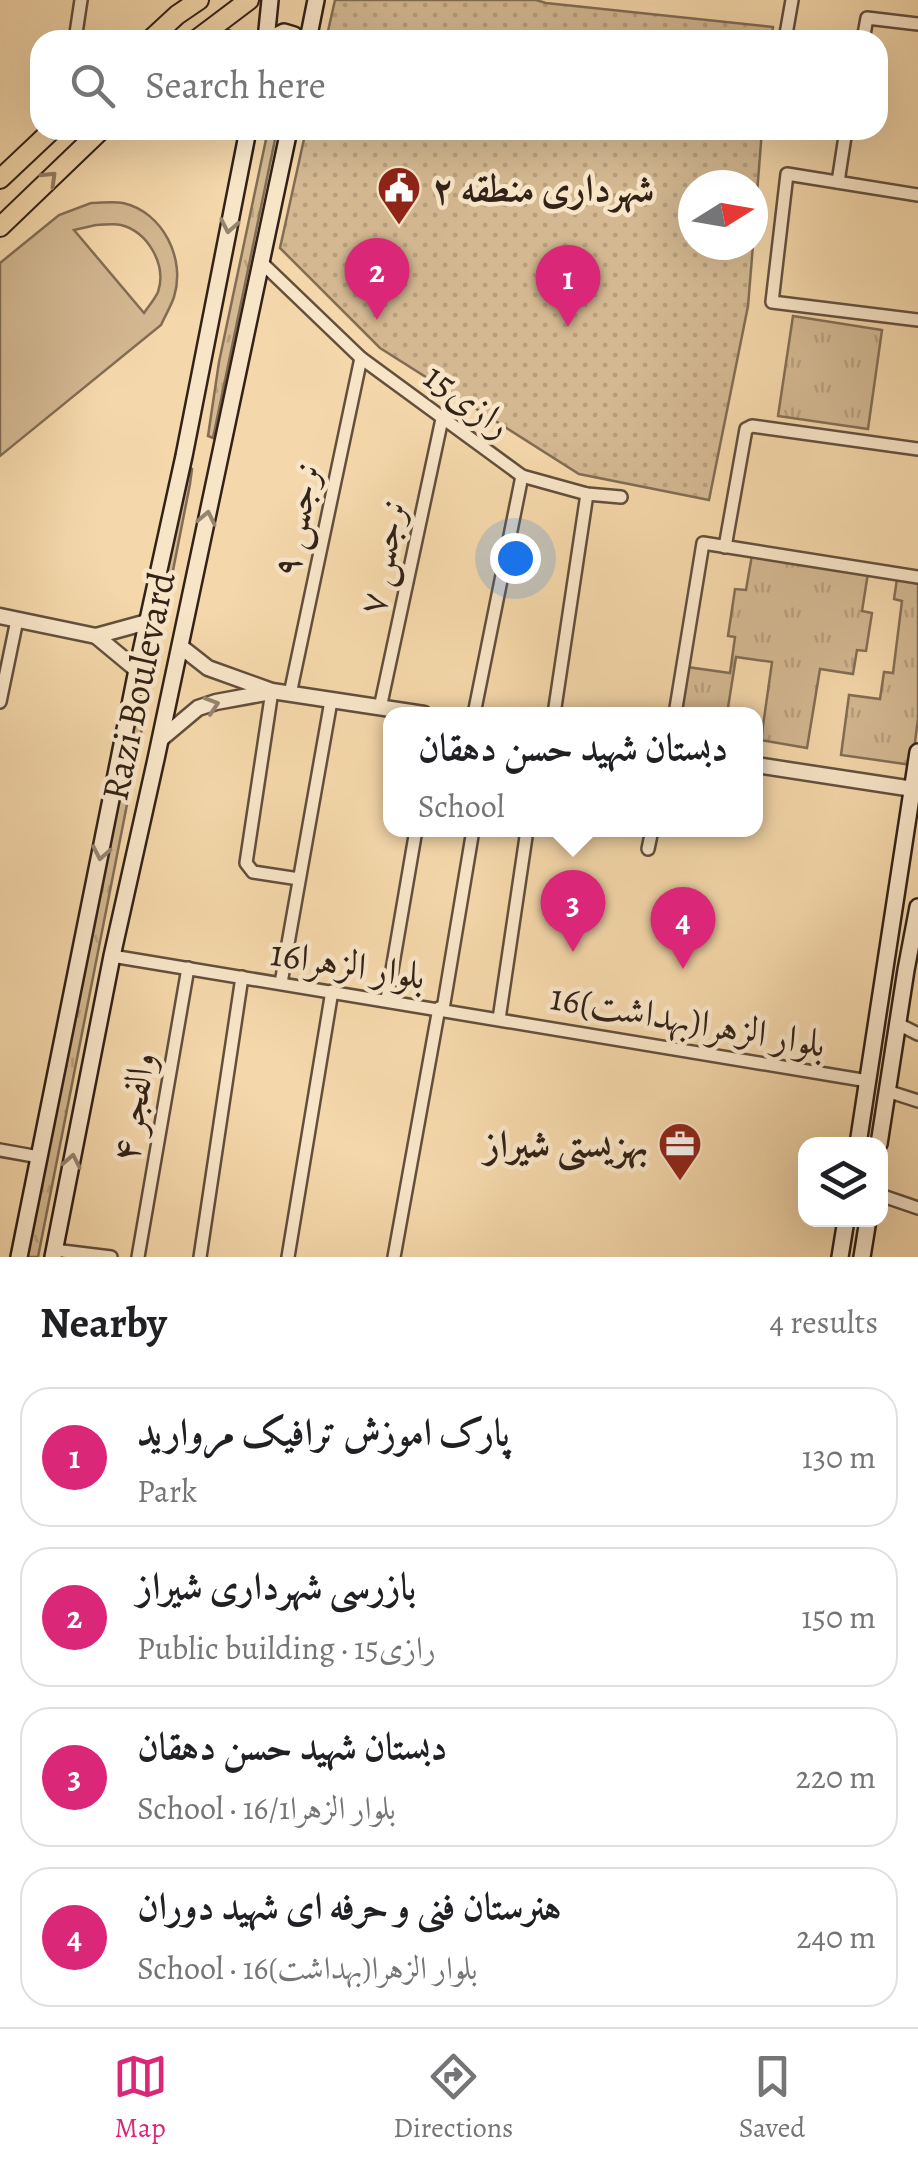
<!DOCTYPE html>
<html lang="en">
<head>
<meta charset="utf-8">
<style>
	body { margin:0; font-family:Alegreya,Amiri,serif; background:#f2f2f2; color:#202124 }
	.controls { position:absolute; right:30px; bottom:30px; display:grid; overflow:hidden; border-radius:20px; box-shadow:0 10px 40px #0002 }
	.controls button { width:90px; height:90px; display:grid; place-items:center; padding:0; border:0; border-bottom:2px solid #e0e0e0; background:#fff; color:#202124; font:50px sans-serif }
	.compass { position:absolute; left:678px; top:170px; width:90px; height:90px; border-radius:50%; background:#fff; box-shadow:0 10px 40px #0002; rotate:79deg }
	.you { position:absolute; left:515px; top:558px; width:35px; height:35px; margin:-25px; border:8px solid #fff; border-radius:50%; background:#1a73e8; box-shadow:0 0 0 15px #1a73e833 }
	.badge { display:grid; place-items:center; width:65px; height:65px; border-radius:50%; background:#db2777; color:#fff; font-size:32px; font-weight:700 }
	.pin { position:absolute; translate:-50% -82px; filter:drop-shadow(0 2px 5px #0008) }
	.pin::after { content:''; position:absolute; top:52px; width:35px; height:30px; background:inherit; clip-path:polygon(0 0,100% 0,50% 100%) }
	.popup { position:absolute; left:383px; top:707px; width:380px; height:130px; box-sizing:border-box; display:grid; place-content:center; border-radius:20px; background:#fff; filter:drop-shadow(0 2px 8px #0005); font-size:32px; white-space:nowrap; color:#757577 }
	.popup b { font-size:38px; color:#202124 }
	.popup::after { content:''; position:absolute; left:50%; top:100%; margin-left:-20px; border:20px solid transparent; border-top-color:#fff }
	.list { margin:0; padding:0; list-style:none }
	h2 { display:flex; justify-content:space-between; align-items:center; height:130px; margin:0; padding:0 40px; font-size:42px }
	h2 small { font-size:32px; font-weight:400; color:#757577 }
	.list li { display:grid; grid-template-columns:65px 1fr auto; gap:30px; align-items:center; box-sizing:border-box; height:140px; margin:0 20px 20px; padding:0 20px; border:2px solid #e0e0e0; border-radius:30px }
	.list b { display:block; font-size:38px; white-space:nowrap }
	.list p { margin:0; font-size:32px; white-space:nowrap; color:#757577 }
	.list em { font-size:32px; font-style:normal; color:#757577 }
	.icon { flex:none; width:55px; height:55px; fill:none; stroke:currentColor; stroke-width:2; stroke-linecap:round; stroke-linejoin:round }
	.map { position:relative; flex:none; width:918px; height:1257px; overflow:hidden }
	.search { position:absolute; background:#fff; box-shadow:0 10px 40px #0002; left:30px; right:30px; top:30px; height:110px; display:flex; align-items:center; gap:25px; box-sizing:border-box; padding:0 35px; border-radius:30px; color:#757577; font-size:38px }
	.sheet { height:770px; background:#fff }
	nav { display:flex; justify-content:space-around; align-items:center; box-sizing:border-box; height:140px; border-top:2px solid #e0e0e0; background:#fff; font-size:28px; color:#757577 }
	nav a { display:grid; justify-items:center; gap:5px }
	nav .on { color:#db2777 }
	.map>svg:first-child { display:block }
	.grass { fill:url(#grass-tufts); stroke:#826d54; stroke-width:2.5 }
	.park { fill:url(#park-dots); stroke:#826d54; stroke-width:2.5 }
	.pitch { fill:#d3b891; stroke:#826d54; stroke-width:2.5; fill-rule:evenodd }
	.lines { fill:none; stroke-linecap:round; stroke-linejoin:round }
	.minor-casing { stroke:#624f3c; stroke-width:16 }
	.tertiary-casing { stroke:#624f3c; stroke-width:19 }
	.secondary-casing { stroke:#322217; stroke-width:20 }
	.primary-casing { stroke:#322217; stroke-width:22 }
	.minor { stroke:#f8e5c8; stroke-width:11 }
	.tertiary { stroke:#f8e5c8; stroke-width:14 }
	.secondary { stroke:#f8e5c8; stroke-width:15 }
	.primary { stroke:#f4d7aa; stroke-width:18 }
	.oneway { stroke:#937c60 }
	.oneway2 { stroke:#958470 }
	.labels { text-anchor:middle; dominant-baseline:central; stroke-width:9; stroke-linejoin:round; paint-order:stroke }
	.poi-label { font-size:38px; font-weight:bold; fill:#322217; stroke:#f8e5c8; text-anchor:start }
	.street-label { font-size:38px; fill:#322217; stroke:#f8e5c8 }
</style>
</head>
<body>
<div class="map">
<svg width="918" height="1257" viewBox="0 0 918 1257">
	<defs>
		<pattern id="grass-tufts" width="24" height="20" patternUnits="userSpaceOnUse" patternTransform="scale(2.5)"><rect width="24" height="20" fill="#d3b891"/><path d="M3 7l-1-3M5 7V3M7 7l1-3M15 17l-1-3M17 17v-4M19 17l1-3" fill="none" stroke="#b69e7c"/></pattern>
		<pattern id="park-dots" width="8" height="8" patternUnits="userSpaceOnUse" patternTransform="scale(2.5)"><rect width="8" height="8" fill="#d3b891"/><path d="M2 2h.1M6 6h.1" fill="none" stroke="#b69e7c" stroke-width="1.8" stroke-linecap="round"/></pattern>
	</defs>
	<rect width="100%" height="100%" fill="#f4d7aa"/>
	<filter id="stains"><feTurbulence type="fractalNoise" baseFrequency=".002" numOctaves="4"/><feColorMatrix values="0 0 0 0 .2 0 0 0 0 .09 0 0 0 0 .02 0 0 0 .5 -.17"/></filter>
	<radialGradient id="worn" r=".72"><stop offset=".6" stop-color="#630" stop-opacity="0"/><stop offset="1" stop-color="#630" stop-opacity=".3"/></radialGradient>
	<g class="grass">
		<polygon points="268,130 277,130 213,438 208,436 219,362"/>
		<polygon points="793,316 882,330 868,429 778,416"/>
		<polygon points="187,465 192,469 190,484 38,1257 25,1257"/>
		<polygon points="752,555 868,573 862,611 872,613 866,651 857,650 853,674 820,669 807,748 761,740 772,662 736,657 727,714 679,714 687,667 730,673 735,637 728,636 735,589 746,590"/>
		<polygon points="897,579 918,582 918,719 912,765 841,755 849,695 880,699 884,672 893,673 902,601 894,599"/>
	</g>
	<g class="park">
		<polygon points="335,0 536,0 546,3 773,27 771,40 326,40"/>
		<polygon points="306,130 762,130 753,244 753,185 693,185 693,245 753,245 748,306 709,500 579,474 380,348 280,248"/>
	</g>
	<path class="pitch" d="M91,203C101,203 113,201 123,203C163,212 186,259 174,297C171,306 165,316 161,325L0,456V263L59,215ZM96,225C104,225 114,223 121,225C148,232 167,265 158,292C155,299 148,307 144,313L74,230Z"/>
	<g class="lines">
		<defs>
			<g id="minor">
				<polyline points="75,40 81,0"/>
				<polyline points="785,40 792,0"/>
				<polyline points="863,40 867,18 918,24"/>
				<polyline points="838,182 846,130"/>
				<polyline points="918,195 787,174 772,302 918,320"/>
				<polyline points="261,262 361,358 522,476 587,494 621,497"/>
				<polyline points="725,547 746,429 752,426 918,449"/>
				<polyline points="272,691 246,863 253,872 299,879"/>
				<polyline points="290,694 361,358"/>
				<polyline points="0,702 17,620"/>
				<polyline points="380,708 442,419"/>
				<polyline points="474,714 522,476"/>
				<polyline points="554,714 587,494"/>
				<polyline points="675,714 703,543 918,577"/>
				<polyline points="648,849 652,830"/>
				<polyline points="112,956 868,1081"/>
				<polyline points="281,983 331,701"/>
				<polyline points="387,999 416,830"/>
				<polyline points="443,1009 473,830"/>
				<polyline points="499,1019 527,830"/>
				<polyline points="898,1024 918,1034"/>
				<polyline points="887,1091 918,1101"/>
				<polyline points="0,1150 39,1157"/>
				<polyline points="880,1195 918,1208"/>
				<polyline points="54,1250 111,1257"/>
				<polyline points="138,1257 188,968"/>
				<polyline points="200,1257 242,977"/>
				<polyline points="288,1257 332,991"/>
				<polyline points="394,1257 439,1008"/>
			</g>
			<g id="tertiary">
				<polyline points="0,616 96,636 147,622"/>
				<polyline points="96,636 137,670"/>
				<polyline points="180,646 208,668 272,691 424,714"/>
				<polyline points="161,739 198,708 216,702 271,692"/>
				<polyline points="756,765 913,789"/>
			</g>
			<g id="secondary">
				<polyline points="266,40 270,0"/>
				<polyline points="268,40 284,32 294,35 298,40"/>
				<polyline points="308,40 316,0"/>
				<polyline points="858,1144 918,752"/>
				<polyline points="879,1144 906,970 918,907"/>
				<polyline points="19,1257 137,670 184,456 248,130"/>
				<polyline points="53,1257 112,956 156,759 289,130"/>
				<polyline points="840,1257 846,1220"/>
				<polyline points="862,1257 868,1220"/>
			</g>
			<g id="primary">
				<polyline points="150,40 177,15 199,0"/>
				<polyline points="196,40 249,0"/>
				<polyline points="196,40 227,40"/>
				<polyline points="0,179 52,130"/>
				<polyline points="0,227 101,130"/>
			</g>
		</defs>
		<use href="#minor" class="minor-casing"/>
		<use href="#tertiary" class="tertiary-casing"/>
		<use href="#secondary" class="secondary-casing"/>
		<use href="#primary" class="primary-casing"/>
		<use href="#minor" class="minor"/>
		<use href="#tertiary" class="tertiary"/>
		<use href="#secondary" class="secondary"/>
		<use href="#primary" class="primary"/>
	</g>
	<defs><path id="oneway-chevron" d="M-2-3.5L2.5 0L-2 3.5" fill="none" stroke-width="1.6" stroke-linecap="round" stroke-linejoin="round" transform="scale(2.5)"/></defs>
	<use class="oneway" href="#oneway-chevron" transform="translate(50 178) rotate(-44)"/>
	<g class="oneway2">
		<use href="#oneway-chevron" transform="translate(229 226) rotate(101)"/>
		<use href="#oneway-chevron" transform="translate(207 518) rotate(-78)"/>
		<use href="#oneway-chevron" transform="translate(212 705) rotate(-18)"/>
		<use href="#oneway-chevron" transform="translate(101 853) rotate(101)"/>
		<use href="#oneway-chevron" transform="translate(72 1161) rotate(-79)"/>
	</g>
	<defs>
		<symbol id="civic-pin" viewBox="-11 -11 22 30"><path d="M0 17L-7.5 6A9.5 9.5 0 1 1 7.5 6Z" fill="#8f2418" stroke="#f8e5c8"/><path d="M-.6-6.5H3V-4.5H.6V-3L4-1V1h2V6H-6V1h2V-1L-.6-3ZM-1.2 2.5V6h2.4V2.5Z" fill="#fff"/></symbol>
		<symbol id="office-pin" viewBox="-11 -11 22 30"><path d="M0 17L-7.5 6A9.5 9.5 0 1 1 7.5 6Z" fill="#8f2418" stroke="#f8e5c8"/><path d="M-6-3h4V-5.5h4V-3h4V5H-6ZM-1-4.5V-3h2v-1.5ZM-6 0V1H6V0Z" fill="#fff"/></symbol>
	</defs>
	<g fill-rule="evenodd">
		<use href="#civic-pin" x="374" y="163" width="50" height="68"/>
		<use href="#office-pin" x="655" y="1119" width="50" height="68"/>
	</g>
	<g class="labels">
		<g class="poi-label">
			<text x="432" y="188">شهرداری منطقه ۲</text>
			<text x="648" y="1144" text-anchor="end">بهزیستی شیراز</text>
		</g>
		<g class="street-label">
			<text transform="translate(468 400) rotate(36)">15رازی</text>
			<text transform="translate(296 520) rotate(-78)">نرجس ۹</text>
			<text transform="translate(382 557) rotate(-78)">نرجس ۷</text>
			<text transform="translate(138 686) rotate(-78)">Razi Boulevard</text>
			<text transform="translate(348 964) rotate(9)">16بلوار الزهرا</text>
			<text transform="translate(688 1020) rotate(10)">16بلوار الزهرا(بهداشت)</text>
			<text transform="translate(133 1107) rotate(-80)">والفجر ۴</text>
		</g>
	</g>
	<rect width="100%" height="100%" filter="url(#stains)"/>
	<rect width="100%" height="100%" fill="url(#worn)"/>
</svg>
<div class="controls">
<button><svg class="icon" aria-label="layers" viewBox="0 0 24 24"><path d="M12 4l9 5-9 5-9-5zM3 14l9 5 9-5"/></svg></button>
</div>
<svg class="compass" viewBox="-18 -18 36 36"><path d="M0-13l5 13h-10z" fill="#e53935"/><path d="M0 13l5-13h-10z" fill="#757577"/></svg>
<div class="you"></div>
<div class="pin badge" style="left:568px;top:327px">1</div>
<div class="pin badge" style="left:377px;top:320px">2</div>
<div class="pin badge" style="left:573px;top:952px">3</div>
<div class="popup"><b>دبستان شهید حسن دهقان</b>School</div>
<div class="pin badge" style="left:683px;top:969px">4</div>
<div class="search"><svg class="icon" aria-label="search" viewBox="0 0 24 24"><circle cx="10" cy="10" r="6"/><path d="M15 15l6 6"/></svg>Search here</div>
</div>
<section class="sheet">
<h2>Nearby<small>4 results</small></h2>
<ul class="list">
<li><span class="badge">1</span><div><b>پارک اموزش ترافیک مروارید</b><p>Park</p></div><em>130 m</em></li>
<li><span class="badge">2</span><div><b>بازرسی شهرداری شیراز</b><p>Public building · 15رازی</p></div><em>150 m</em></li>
<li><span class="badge">3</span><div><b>دبستان شهید حسن دهقان</b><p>School · بلوار الزهرا16/1</p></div><em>220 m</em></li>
<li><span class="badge">4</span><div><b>هنرستان فنی و حرفه ای شهید دوران</b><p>School · 16بلوار الزهرا(بهداشت)</p></div><em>240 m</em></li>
</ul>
</section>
<nav>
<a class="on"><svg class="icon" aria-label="map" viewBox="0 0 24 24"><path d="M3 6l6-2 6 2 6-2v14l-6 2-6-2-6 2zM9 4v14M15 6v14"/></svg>Map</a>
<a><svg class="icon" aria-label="directions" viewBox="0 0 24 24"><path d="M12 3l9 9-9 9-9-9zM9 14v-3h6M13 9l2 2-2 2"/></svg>Directions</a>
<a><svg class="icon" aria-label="saved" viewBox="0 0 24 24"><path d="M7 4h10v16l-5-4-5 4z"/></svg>Saved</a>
</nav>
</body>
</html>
